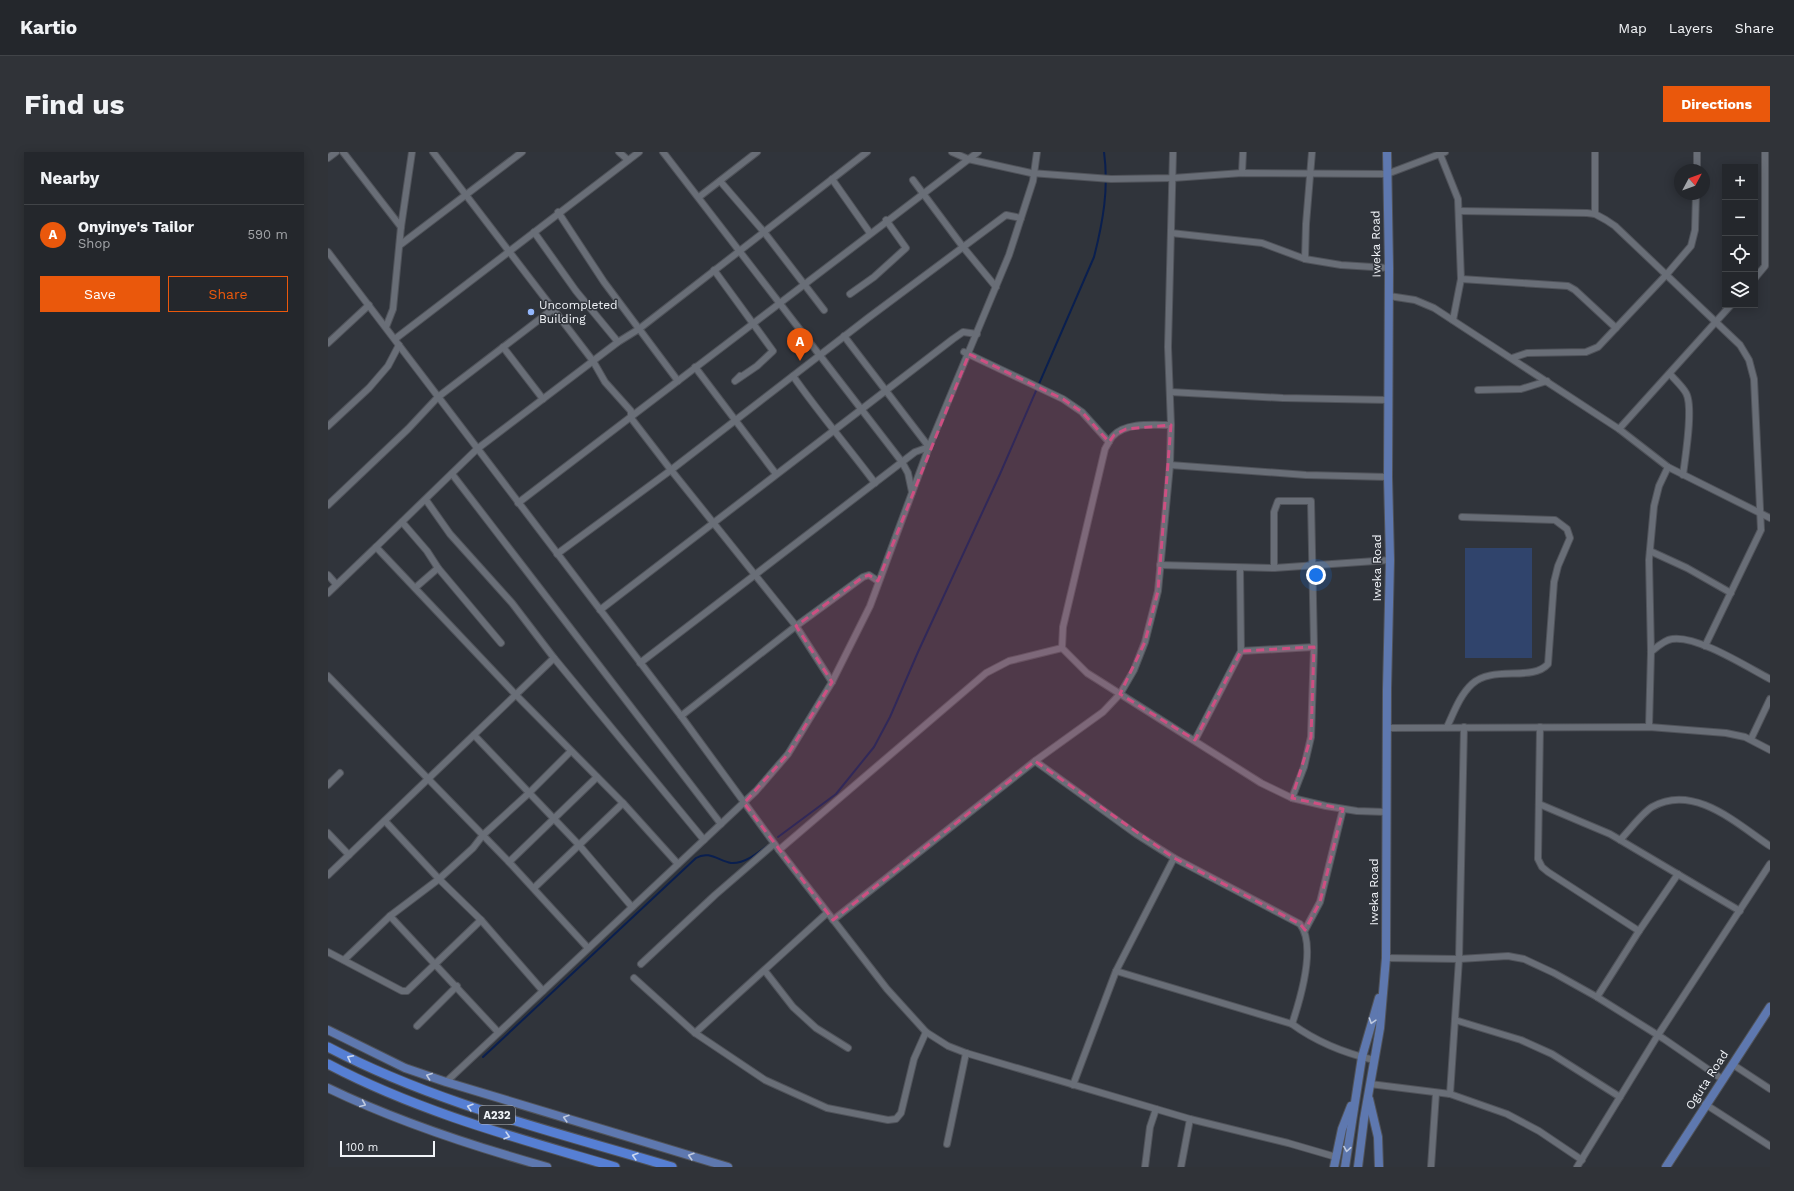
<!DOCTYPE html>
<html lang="en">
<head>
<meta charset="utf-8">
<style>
	body { margin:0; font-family:"Work Sans",sans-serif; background:#303338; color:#f1f3f6 }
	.controls { position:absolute; right:12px; top:12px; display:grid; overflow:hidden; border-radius:0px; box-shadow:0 2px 10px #0003 }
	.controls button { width:36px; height:36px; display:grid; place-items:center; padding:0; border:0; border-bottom:1px solid #414448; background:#24272c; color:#f1f3f6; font:20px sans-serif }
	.compass { position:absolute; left:1346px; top:12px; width:36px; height:36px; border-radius:50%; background:#24272c; box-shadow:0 2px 10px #0003; rotate:49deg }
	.scale { position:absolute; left:12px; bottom:10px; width:95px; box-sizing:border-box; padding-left:4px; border:2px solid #f1f4f9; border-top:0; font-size:11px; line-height:14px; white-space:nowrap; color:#f1f4f9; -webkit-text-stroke:3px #30343b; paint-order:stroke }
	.you { position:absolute; left:988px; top:423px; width:14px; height:14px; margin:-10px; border:3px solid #fff; border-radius:50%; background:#1a73e8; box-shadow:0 0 0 6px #1a73e833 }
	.badge { display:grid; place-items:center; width:26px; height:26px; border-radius:50%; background:#ea580c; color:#fff; font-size:13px; font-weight:700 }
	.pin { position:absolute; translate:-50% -33px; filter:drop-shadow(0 1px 2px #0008) }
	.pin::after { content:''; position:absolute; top:21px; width:14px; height:12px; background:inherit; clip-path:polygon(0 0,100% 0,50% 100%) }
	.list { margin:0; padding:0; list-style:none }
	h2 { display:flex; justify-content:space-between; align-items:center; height:52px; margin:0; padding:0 16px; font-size:17px }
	h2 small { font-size:13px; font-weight:400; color:#a3a5a9 }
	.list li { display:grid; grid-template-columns:26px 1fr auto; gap:12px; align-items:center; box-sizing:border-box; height:60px; padding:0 16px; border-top:1px solid #414448 }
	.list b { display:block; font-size:15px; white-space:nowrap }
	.list p { margin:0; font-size:13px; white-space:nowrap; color:#a3a5a9 }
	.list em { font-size:13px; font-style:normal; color:#a3a5a9 }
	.actions { display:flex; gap:8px; padding:12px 16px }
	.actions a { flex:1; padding:9px 0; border:1px solid #ea580c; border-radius:0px; text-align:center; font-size:14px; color:#ea580c }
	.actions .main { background:#ea580c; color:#fff }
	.icon { flex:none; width:22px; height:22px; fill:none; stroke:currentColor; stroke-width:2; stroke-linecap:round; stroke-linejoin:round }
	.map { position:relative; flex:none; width:1442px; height:1015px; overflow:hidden; border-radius:0px }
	header { display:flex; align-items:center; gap:24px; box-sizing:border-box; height:56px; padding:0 20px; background:#24272c; border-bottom:1px solid #414448 }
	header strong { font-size:19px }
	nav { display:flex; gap:22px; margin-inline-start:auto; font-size:14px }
	.intro { display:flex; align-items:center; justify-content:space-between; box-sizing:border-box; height:96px; padding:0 24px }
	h1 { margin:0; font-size:28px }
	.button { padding:10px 18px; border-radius:0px; background:#ea580c; color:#fff; font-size:14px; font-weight:700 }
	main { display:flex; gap:24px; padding:0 24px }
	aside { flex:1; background:#24272c; border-radius:0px; box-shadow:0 2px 10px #0003 }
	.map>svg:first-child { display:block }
	.green { fill:#30446c }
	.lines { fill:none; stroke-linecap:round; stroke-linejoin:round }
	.stream { stroke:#0a1f4f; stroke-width:2 }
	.minor-casing { stroke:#50535a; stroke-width:8 }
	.major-casing { stroke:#50535a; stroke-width:10 }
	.highway-casing { stroke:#50535a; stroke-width:11 }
	.minor { stroke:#696e77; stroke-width:6 }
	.major { stroke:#5e78af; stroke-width:8 }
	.highway { stroke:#567fd4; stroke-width:9 }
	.oneway { stroke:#bec9df }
	.oneway2 { stroke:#cad7f0 }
	.marked { fill:#ce4f82; fill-opacity:0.2; stroke:#ce4f82; stroke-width:3; stroke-dasharray:8 5; stroke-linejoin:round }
	.poi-dot { fill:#93b7fd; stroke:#30343b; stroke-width:1.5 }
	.labels { text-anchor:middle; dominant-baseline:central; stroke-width:3; stroke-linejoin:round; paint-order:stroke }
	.shield { fill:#30343b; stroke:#b7bac0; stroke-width:1 }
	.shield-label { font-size:11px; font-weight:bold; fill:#f1f4f9 }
	.street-label { font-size:12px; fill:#f1f4f9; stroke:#30343b }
	.poi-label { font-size:12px; fill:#f1f4f9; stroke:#30343b; text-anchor:start }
</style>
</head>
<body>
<header>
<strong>Kartio</strong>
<nav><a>Map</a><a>Layers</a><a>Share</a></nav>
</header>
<div class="intro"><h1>Find us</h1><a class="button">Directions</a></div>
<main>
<aside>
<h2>Nearby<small></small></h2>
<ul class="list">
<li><span class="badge">A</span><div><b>Onyinye's Tailor</b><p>Shop</p></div><em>590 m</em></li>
</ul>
<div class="actions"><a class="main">Save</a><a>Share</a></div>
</aside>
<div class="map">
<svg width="1442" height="1015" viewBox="0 0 1442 1015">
	<rect width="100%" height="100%" fill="#30343b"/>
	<rect class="green" x="1137" y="396" width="67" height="110"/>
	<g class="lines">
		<g class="stream">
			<path d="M450,685L508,642L546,595L562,565L590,500L672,322L766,105C775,70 781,36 776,0"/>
			<path d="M155,905L368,706C381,698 391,709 403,711C416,712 430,701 439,694"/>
		</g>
		<defs>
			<g id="minor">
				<polyline points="15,0 73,75"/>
				<polyline points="105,0 265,209 277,230 303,259 303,266 343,318 468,474 504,530"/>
				<polyline points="291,0 300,8"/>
				<polyline points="335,0 574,310 580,321 584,340"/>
				<polyline points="624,0 640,7 703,21 783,27 845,26 914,21 1059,22 1117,0"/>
				<polyline points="1267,0 1267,62"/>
				<polyline points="1112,2 1130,47 1133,127 1125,168"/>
				<polyline points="0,6 8,0"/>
				<polyline points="1369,18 1369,0"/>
				<polyline points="914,21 915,0"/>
				<polyline points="504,27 542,81"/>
				<polyline points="585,28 635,95 668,135"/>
				<polyline points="392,29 436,80 496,158"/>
				<polyline points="371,45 429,0"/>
				<polyline points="1131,59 1259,61 1267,62 1278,68 1287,74 1412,193 1421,208 1426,227 1433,378 1377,494"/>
				<polyline points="230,60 276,130 350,229"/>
				<polyline points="206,80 248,139 290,190"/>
				<polyline points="843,81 934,91 977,107 1013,113 1061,116"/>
				<polyline points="72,93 194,0"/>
				<polyline points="0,100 353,564 451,698 559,837 598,880 620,894 638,901 862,967 960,991 1008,1005"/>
				<polyline points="977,107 978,72 984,0"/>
				<polyline points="386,118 445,199 429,214 407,229 412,224"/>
				<polyline points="1427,126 1437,114 1437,0"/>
				<polyline points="1133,127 1240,134 1247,138 1288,176"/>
				<polyline points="522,142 546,125 578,96 558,68"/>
				<polyline points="1061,144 1087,148 1106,156 1291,277"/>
				<polyline points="1403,153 1291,277 1340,315 1442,366"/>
				<polyline points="58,175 65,157 73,75 84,0"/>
				<polyline points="67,187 311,0"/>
				<polyline points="0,191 41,153"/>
				<polyline points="175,195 215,247"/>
				<polyline points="636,200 735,247 754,260 781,290"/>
				<polyline points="1184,206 1199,201 1258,200 1270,195 1339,122 1363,94 1367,78 1368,42"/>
				<polyline points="367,215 448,322"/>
				<path d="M1342,222C1347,228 1354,234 1358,241C1366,255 1357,306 1355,323"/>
				<path d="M465,224C491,261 520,295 547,331"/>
				<polyline points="1150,238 1193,237 1219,229"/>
				<polyline points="842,240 955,246 1060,248"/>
				<path d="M843,273C826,273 798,270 785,284C782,287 780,292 777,297L735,475L734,496L759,521L933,631L964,646L998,654L1029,659L1058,660"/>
				<polyline points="0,274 41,236 60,214 71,193"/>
				<polyline points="842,313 978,323 1060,325"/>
				<polyline points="124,322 393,672"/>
				<polyline points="98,348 122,382 184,451 226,506 376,688"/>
				<polyline points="190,351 650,0"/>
				<polyline points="0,353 80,277 110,245 225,157"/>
				<polyline points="74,370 99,399 110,416 87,436"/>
				<polyline points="1322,399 1359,416 1403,441"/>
				<polyline points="229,402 343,318 540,166 678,63 693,66"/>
				<polyline points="832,413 946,416 1062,408"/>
				<polyline points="110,416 173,491"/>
				<polyline points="912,416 913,499"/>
				<polyline points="946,416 946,360 950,349 983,349 986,495 983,585 976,615 964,646"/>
				<polyline points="0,423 8,432"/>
				<polyline points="0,441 48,395"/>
				<polyline points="272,458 625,187 635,180 649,182"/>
				<path d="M1323,500C1329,495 1336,488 1344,487C1369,483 1419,515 1442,527"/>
				<polyline points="312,511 574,310 587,300 601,295 516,184"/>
				<polyline points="0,524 181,710 260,796"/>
				<polyline points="353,564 468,474 535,425 541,423 550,429"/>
				<path d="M1119,575C1126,560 1132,543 1144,532C1164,513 1204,530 1220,512L1226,430L1230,414L1242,386L1239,377L1227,368L1134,365"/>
				<polyline points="1212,575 1210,707 1214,715 1220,720 1311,779"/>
				<polyline points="1321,575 1323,500 1321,408 1326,354 1331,334 1340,315"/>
				<polyline points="1059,576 1321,575 1398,581 1417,585 1442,598"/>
				<polyline points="146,583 251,693 304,755"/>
				<polyline points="1423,587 1442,547"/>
				<polyline points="867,588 913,499 986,495"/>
				<polyline points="707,609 808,682 846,706 788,819 745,933"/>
				<polyline points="0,633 12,621"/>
				<polyline points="1211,652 1282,682 1412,759"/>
				<polyline points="57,669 111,727 153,768 215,839"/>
				<polyline points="0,681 21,703"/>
				<path d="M1292,688C1301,679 1314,661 1324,655C1366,631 1409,672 1442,694"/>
				<polyline points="451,698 658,521 681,509 734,496"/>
				<path d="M846,706L972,772C989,794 972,848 964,872"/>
				<polyline points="181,710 269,625"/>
				<polyline points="350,712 295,651 188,543 48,395 149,297 290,190 311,177 539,0"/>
				<polyline points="0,723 226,506"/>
				<polyline points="206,736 295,651"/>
				<polyline points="62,764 170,880"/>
				<polyline points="505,768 707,609 775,560 792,542 806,518 817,490 830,439 842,313 843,273 840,195 845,0"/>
				<polyline points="977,778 992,750 1015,657"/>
				<polyline points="0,800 74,839 79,839 153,768"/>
				<polyline points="1058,806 1131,807 1180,804 1196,807 1226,821 1269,845 1336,887 1394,927"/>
				<polyline points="16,808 62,764 111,727 145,696 155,683 201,641 243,599"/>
				<polyline points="313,812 387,743 446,692"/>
				<polyline points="437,819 465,855 488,876 520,896"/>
				<path d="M788,819L964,872C990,891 1016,901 1046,908"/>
				<polyline points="306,826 367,881 437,928 499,956 560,968 568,967 573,961 586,907 598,880"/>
				<polyline points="1269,845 1311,779 1350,722"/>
				<polyline points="1127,868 1193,888 1224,902 1292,945"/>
				<polyline points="89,874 129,834"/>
				<polyline points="367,881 499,761"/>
				<polyline points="1404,912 1442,937"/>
				<polyline points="118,930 428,639 460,602 504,530 542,454 601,295 681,103 705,29 709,0"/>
				<polyline points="1042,932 1122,942 1179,962 1211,979 1254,1008"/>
				<polyline points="1122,942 1131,807 1136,575"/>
				<polyline points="1377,952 1442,994"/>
				<polyline points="619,992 638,901"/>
				<polyline points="817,1015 822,975 828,957"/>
				<polyline points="853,1015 862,967"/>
				<polyline points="1103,1015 1108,941"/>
				<polyline points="1249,1015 1330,883 1442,712"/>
			</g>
			<g id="major">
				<polyline points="0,878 77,916 118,930 400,1015"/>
				<path d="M0,936C70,970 144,994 219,1015"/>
				<polyline points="1041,947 1050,985 1051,1015"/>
				<polyline points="1006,1015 1014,977 1023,954"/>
				<polyline points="1017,1015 1034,905 1051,846"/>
				<polyline points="1030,1015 1036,967 1052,876 1058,806 1059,537 1062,408 1060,325 1061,116 1059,0"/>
				<polyline points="1338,1015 1442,855"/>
			</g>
			<g id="highway">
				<path d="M0,895C108,952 228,980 344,1015"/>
				<path d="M0,912C91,960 189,986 287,1015"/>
			</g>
		</defs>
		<use href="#minor" class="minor-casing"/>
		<use href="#major" class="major-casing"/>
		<use href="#highway" class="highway-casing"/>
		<use href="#minor" class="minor"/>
		<use href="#major" class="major"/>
		<use href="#highway" class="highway"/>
	</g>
	<defs><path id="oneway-chevron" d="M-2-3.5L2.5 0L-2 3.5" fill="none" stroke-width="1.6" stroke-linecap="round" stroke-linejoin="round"/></defs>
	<g class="oneway">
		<use href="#oneway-chevron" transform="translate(1044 869) rotate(108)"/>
		<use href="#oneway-chevron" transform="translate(101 924) rotate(-160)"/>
		<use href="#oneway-chevron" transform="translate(35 952) rotate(23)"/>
		<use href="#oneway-chevron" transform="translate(238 966) rotate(-163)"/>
		<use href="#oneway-chevron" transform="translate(1019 997) rotate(99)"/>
		<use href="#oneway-chevron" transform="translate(363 1004) rotate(-163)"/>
	</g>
	<g class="oneway2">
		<use href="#oneway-chevron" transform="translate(22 906) rotate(-153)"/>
		<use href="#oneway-chevron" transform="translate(142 955) rotate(-163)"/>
		<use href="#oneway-chevron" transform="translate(179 984) rotate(16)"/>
		<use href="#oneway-chevron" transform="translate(307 1004) rotate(-163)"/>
	</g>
	<path class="marked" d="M641,202L735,247L754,260L781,290L786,283L798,277L843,273L830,439L817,490L792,542L867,588L913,499L986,495L983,585L964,646L1015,657L992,750L977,778L972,772L846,706L707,609L505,768L416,651L460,602L504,530L468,474L535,425L541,423L550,429Z"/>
	<circle class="poi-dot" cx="203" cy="160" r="4"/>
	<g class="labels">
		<rect class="shield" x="151" y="954" width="36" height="18" rx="3"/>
		<g class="shield-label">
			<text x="169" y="963">A232</text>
		</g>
		<g class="street-label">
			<text transform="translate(1048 92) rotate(-91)">Iweka Road</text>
			<text transform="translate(1049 416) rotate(-90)">Iweka Road</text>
			<text transform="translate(1046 740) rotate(-90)">Iweka Road</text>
			<text transform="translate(1379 928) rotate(-57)">Oguta Road</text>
		</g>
		<g class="poi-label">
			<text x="211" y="153">Uncompleted<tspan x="211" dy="14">Building</tspan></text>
		</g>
	</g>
</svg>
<div class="controls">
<button>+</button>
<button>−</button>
<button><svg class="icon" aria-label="locate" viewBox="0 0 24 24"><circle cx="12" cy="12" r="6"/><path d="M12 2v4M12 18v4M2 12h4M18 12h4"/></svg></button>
<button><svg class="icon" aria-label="layers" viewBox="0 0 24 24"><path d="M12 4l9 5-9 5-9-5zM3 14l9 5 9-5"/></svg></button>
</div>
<svg class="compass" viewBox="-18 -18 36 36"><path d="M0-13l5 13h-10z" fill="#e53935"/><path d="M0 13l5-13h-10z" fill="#a3a5a9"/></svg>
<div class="scale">100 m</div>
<div class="you"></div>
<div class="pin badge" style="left:472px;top:209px">A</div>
</div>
</main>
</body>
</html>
